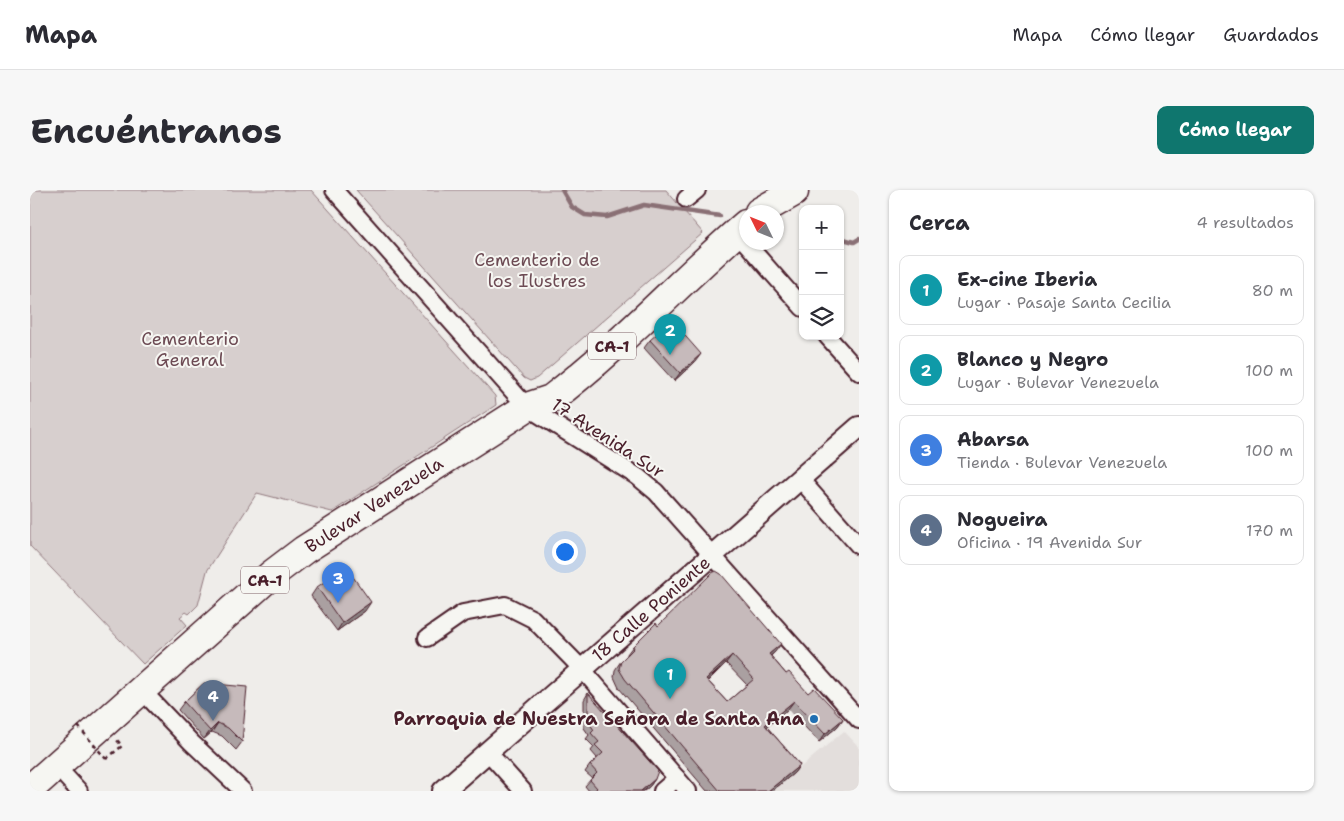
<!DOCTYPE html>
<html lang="es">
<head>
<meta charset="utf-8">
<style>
	body { margin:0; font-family:"Shantell Sans",sans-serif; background:#f7f7f7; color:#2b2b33 }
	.controls { position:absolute; right:15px; top:15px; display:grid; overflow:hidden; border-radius:10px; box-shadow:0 1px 4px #0004 }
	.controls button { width:45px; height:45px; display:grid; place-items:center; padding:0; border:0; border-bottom:1px solid #e1e1e2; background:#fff; color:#2b2b33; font:25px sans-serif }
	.compass { position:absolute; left:709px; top:15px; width:45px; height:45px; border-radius:50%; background:#fff; box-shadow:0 1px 4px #0004; rotate:313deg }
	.you { position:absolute; left:534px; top:361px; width:18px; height:18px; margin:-12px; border:4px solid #fff; border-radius:50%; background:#1a73e8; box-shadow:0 0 0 8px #1a73e833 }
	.badge { display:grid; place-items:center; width:32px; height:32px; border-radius:50%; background:#0f766e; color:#fff; font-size:16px; font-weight:700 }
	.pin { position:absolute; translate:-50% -41px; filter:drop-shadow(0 1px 2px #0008) }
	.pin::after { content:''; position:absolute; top:26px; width:18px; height:15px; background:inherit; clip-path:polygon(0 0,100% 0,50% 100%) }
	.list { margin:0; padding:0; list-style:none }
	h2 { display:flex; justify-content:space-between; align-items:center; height:65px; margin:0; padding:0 20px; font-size:21px }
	h2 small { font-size:16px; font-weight:400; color:#7c7c81 }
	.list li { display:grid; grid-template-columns:32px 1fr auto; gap:15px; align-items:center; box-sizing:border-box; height:70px; margin:0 10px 10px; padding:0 10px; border:1px solid #e1e1e2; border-radius:10px }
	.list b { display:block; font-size:19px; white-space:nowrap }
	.list p { margin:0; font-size:16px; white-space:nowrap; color:#7c7c81 }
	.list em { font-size:16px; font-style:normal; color:#7c7c81 }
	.icon { flex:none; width:28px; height:28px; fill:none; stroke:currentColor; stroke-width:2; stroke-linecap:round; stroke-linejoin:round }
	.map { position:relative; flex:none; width:829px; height:601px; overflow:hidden; border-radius:10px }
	header { display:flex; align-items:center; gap:30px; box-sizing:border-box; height:70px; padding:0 25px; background:#fff; border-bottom:1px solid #e1e1e2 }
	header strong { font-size:24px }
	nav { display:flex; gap:28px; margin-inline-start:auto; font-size:18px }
	.intro { display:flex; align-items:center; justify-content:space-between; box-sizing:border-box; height:120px; padding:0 30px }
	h1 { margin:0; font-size:35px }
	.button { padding:12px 22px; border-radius:10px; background:#0f766e; color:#fff; font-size:18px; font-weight:700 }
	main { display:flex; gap:30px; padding:0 30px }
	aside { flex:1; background:#fff; border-radius:10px; box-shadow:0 1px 4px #0004 }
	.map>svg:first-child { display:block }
	.built { fill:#e3dedc }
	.green { fill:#d7cfce; stroke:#90777c }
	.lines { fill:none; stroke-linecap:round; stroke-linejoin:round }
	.stream { stroke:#8a6f74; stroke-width:4.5 }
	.minor-casing { stroke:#4a1f2b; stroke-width:20 }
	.tertiary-casing { stroke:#4a1f2b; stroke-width:24 }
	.trunk-casing { stroke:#4a1f2b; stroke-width:31 }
	.path { stroke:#4a1f2b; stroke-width:2.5; stroke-dasharray:4 4; stroke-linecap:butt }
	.minor { stroke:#f6f6f2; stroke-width:16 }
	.tertiary { stroke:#f6f6f2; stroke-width:20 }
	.trunk { stroke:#f6f6f2; stroke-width:28 }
	.path-bridge { stroke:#4a1f2b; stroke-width:2.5; stroke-dasharray:4 4; stroke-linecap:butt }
	.wall { fill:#aaa0a1; stroke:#4a1f2b; fill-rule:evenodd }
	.shaded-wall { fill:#8b8283; stroke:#4a1f2b }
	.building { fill:#c6babb; stroke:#4a1f2b; fill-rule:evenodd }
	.poi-dot { fill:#1f6fb2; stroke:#f6f6f2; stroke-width:2 }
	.labels { text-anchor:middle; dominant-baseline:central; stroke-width:4; stroke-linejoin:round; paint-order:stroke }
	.shield { fill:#f6f6f2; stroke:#7e6067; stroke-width:1 }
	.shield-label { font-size:16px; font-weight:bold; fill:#4a1f2b }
	.park-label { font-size:18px; fill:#6d4b54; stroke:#f6f6f2 }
	.street-label { font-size:18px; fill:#4a1f2b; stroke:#f6f6f2 }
	.poi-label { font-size:18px; font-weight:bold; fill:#4a1f2b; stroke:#f6f6f2; text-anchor:end }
</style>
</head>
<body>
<header>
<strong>Mapa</strong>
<nav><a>Mapa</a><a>Cómo llegar</a><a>Guardados</a></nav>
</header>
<div class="intro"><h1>Encuéntranos</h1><a class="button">Cómo llegar</a></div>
<main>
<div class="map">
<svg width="829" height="601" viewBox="0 0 829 601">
	<rect width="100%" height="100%" fill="#efedea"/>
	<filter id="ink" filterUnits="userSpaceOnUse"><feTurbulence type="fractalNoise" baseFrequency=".02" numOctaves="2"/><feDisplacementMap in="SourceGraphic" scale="10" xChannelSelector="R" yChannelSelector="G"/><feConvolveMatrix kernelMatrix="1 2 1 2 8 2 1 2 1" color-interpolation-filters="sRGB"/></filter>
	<g filter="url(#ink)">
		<polygon class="built" points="814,541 829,557 829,601 742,601"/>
		<g class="green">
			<polygon points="0,0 281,0 465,206 466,215 302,322 227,303 177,381 168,415 159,424 156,422 150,427 157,435 113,474 0,356"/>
			<polygon points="326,0 636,0 673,43 507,188 500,191 494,188"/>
		</g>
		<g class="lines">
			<g class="stream">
				<polyline points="532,0 542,17 555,25 577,27 614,15 690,26"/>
				<polyline points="810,48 824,52 829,49"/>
			</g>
			<defs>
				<g id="minor">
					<polyline points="304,0 497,217 608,287 626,302 829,530"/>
					<polyline points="656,9 667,0"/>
					<polyline points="715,52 773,118"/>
					<polyline points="797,146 829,182"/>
					<polyline points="770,289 829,356"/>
					<polyline points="397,448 433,423 475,415 503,429 552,479 658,601"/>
					<polyline points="122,511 162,553 213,601"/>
					<polyline points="458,562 493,601"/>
					<polyline points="36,587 49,601"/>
					<polyline points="632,601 647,588"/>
				</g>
				<polyline id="tertiary" points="413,601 829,237"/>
				<g id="trunk">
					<polyline points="729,22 764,2"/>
					<path d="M0,599L241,385L274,360L497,217L521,209C591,156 650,91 716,34"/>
				</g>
			</defs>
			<use href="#minor" class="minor-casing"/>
			<use href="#tertiary" class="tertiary-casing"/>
			<use href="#trunk" class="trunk-casing"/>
			<polyline class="path" points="76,569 92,556 87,550"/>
			<use href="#minor" class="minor"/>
			<use href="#tertiary" class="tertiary"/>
			<use href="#trunk" class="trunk"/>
			<polyline class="path-bridge" points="48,536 76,569"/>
		</g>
		<g class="wall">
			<polygon points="620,150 665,172 644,191 614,158"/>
			<polygon points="287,397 335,421 307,441 281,406"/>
			<path d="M628,436L745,462L741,466L756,484L778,503L813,529L807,537L789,552L758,519L737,537L770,575L764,583L742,601H677L589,498L584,487L585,480L591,471L597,465V464L603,456ZM696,473L717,495L697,512L678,491Z"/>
			<polygon points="174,493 212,552 206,560 192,546 182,542 174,549 148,520 154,512"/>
			<polygon points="558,503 625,589 620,596 614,601 559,601 555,596 562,588 555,582 560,575 567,568 561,561 564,557 556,549 559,545 554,538 554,510"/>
		</g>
		<g class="shaded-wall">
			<polygon points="671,164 665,172 644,191 650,183"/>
			<polygon points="341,412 335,421 307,441 312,433"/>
			<polygon points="751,454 745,462 733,472 739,464"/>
			<polygon points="702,465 696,473 670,497 676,489"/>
			<polygon points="764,511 758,519 729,543 735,535"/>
			<polygon points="813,529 807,537 789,552 795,544"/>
			<polygon points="188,533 182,542 174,549 180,541"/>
			<polygon points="770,575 764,583 742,601 738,601"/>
			<polygon points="625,589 620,596 614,601 611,601"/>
		</g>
		<g class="building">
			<polygon points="642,131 671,164 650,183 620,150"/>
			<polygon points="316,377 341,412 312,433 287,397"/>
			<path d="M686,381L691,384L751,454L739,464L756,484L759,482L778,503L784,498L813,529L795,544L764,511L735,535L770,575L738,601H690L595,489L589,479L591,471L604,458L603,456L626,433L628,436L682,383ZM702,465L724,489L697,512L676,489Z"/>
			<polygon points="174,493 217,497 212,552 198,538 188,533 180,541 154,512"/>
			<polygon points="558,503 628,581 625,589 611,601 564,601 567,598 560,590 567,583 560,575 573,563 565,555 569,552 561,543 564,540 558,531"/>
		</g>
	</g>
	<circle class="poi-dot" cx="784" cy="529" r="5"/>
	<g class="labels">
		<g class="shield">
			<rect x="558" y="142.5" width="48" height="27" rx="4"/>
			<rect x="211" y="376.5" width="48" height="27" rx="4"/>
		</g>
		<g class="shield-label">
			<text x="582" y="156">CA-1</text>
			<text x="235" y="390">CA-1</text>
		</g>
		<g class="park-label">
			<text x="507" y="70">Cementerio de<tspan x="507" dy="21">los Ilustres</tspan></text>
			<text x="160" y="149">Cementerio<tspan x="160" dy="21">General</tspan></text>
		</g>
		<g class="street-label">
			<text transform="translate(578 248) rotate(33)">17 Avenida Sur</text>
			<text transform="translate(344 315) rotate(-33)">Bulevar Venezuela</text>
			<text transform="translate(621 419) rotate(-41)">18 Calle Poniente</text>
		</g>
		<g class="poi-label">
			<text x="774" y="529">Parroquia de Nuestra Señora de Santa Ana</text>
		</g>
	</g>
</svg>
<div class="controls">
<button>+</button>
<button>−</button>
<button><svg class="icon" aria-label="layers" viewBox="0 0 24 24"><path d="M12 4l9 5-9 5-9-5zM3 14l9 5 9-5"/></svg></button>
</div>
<svg class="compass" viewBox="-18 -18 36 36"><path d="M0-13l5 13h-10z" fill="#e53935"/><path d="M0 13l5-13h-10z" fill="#7c7c81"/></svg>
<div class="you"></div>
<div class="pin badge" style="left:640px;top:509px;background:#0f9aa8">1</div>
<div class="pin badge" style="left:640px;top:165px;background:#0f9aa8">2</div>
<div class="pin badge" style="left:308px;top:413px;background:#3f7fe0">3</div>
<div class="pin badge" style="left:183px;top:531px;background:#5c6f8a">4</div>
</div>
<aside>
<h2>Cerca<small>4 resultados</small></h2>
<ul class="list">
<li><span class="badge" style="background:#0f9aa8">1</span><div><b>Ex-cine Iberia</b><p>Lugar · Pasaje Santa Cecilia</p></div><em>80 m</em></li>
<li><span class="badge" style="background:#0f9aa8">2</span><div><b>Blanco y Negro</b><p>Lugar · Bulevar Venezuela</p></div><em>100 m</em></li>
<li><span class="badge" style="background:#3f7fe0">3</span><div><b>Abarsa</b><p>Tienda · Bulevar Venezuela</p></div><em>100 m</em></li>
<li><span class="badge" style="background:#5c6f8a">4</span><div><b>Nogueira</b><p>Oficina · 19 Avenida Sur</p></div><em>170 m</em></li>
</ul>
</aside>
</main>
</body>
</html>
